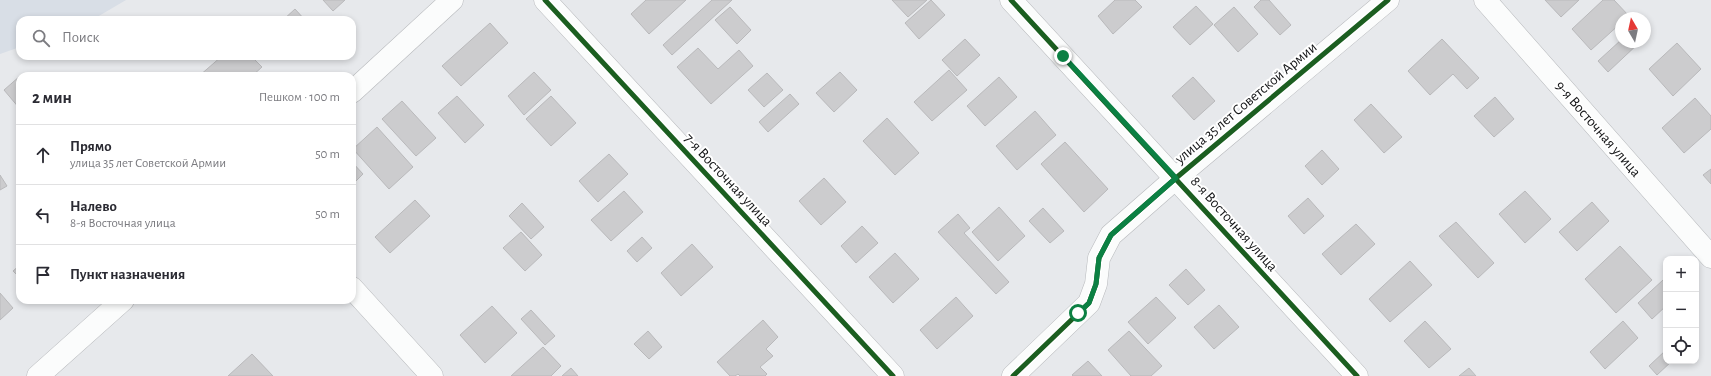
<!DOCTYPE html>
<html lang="ru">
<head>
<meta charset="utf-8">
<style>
	body { margin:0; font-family:"Alegreya Sans",sans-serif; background:#f2f2f3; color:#2b2b33 }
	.controls { position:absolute; right:12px; bottom:12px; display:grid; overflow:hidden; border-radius:8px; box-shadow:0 2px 6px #0003 }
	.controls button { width:36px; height:36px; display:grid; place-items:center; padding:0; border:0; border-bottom:1px solid #e1e1e2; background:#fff; color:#2b2b33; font:20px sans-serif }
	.compass { position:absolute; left:1615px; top:12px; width:36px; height:36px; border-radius:50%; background:#fff; box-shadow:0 2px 6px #0003; rotate:351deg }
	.stop { position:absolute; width:12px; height:12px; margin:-9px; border:3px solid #0b8043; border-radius:50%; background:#fff }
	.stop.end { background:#0b8043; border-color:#fff; box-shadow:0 1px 4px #0008 }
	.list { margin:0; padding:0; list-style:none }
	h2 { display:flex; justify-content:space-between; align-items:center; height:52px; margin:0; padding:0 16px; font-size:17px }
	h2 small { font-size:13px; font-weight:400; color:#7c7c81 }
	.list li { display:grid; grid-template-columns:26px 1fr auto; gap:12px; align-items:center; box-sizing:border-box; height:60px; padding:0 16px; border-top:1px solid #e1e1e2 }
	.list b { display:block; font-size:15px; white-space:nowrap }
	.list p { margin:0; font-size:13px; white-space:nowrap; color:#7c7c81 }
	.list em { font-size:13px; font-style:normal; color:#7c7c81 }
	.icon { flex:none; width:22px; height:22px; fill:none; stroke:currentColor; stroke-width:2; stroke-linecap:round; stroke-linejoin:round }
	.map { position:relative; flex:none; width:1711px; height:376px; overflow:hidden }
	.search { position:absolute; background:#fff; box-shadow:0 2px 6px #0003; left:16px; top:16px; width:340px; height:44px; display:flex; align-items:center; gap:10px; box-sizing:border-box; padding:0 14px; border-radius:12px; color:#7c7c81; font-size:15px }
	.panel { position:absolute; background:#fff; box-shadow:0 2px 6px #0003; left:16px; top:72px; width:340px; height:232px; border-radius:12px }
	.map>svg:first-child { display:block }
	.built { fill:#d8dee6 }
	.building { fill:#ccccce; stroke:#b9b9bb }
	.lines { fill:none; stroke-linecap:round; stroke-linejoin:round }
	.minor-casing { stroke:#b7b9bc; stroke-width:23 }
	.tertiary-casing { stroke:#b7b9bc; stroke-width:23 }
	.secondary-casing { stroke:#b7b9bc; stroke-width:23 }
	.minor { stroke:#fbfcfc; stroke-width:22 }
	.tertiary { stroke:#fbfcfc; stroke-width:22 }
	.secondary { stroke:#fbfcfc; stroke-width:22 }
	.cycleway-casing { stroke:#fff; stroke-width:8 }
	.cycleway { stroke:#1b5e20; stroke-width:5 }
	.route { stroke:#0b8043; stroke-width:5 }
	.labels { text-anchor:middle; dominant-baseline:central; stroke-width:4; stroke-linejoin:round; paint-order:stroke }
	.street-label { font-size:15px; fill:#121315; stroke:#fff }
</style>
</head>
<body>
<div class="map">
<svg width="1711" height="376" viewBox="0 0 1711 376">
	<rect width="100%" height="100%" fill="#e7e9ec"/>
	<polygon class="built" points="0,0 126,0 92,20 20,20 20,47 0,54"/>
	<g class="building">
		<polygon points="323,0 345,0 333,11"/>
		<polygon points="646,0 686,0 649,34 631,14"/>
		<polygon points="712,0 732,0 672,55 663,45"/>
		<polygon points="892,0 927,0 908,17"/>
		<polygon points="931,0 945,15 919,39 905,23"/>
		<polygon points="1115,0 1135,0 1142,7 1113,34 1098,16"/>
		<polygon points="1261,0 1269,0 1291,25 1280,35 1254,7"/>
		<polygon points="1545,0 1579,0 1561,17"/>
		<polygon points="1603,0 1614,0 1629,16 1627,18 1621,18 1621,23 1591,50 1572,29"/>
		<polygon points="1196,6 1213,24 1190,45 1173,27"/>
		<polygon points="730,7 751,30 737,44 715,20"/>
		<polygon points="1234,7 1258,34 1238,52 1214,25"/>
		<polygon points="295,9 305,20 283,20"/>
		<polygon points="490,23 508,43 461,86 442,66"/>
		<polygon points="965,39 980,55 957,76 942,60"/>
		<polygon points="1442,39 1479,78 1467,89 1453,74 1430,95 1408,71"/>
		<polygon points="1621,40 1621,42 1640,42 1608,72 1598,61"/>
		<polygon points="1677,43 1701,69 1673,96 1649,69"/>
		<polygon points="698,48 718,69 739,50 753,66 711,104 677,67"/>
		<polygon points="222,56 251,56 262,67 252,76 199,76"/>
		<polygon points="949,70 967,90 932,121 914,102"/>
		<polygon points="534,72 551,90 524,115 508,96"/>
		<polygon points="840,72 857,90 834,112 816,93"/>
		<polygon points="767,73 783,90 764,107 748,90"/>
		<polygon points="20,76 20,109 4,90"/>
		<polygon points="999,77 1017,97 985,126 967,106"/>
		<polygon points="1193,77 1215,101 1194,120 1172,96"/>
		<polygon points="790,94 799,104 768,132 759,122"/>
		<polygon points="457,96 484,125 465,143 438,113"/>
		<polygon points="551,96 576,123 551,146 526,119"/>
		<polygon points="1495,97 1514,119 1494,137 1474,116"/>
		<polygon points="1695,98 1711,116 1711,129 1684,153 1662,128"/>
		<polygon points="402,101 436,138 416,156 382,119"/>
		<polygon points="1371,104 1402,137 1384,153 1354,120"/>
		<polygon points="1035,111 1056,135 1017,170 996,146"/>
		<polygon points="887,118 919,153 895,175 863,141"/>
		<polygon points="377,127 413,167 389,189 353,149"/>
		<polygon points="1065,142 1108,189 1084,212 1041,164"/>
		<polygon points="1322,150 1339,169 1322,185 1305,166"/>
		<polygon points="609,154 628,174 598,202 579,181"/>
		<polygon points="352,162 363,174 352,185"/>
		<polygon points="1711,169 1711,184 1703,175"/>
		<polygon points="0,175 7,186 0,190"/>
		<polygon points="824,178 846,202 821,225 799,201"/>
		<polygon points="624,191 643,212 611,241 591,220"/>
		<polygon points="1525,191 1551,219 1525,243 1499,214"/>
		<polygon points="1308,198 1324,216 1304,234 1288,216"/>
		<polygon points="415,200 430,216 390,253 375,237"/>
		<polygon points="1592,202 1609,221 1577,251 1559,232"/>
		<polygon points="522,203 544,227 531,239 509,216"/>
		<polygon points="999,207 1025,236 998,261 972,232"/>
		<polygon points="1043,208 1064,231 1050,243 1029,221"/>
		<polygon points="958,214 970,228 964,233 1009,282 996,294 938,232"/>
		<polygon points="1456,222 1494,263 1478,278 1439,236"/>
		<polygon points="1356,224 1375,244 1341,275 1322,254"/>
		<polygon points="862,226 878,243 856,263 841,246"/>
		<polygon points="521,232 542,255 525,271 503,248"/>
		<polygon points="642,237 652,248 637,262 627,251"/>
		<polygon points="692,244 713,267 681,296 661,273"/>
		<polygon points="1620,246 1652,280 1616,313 1585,279"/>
		<polygon points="895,253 919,279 893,303 869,277"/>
		<polygon points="1410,261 1432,285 1390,322 1369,299"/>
		<polygon points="20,265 20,278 13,271"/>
		<polygon points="1186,269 1205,290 1188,305 1169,285"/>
		<polygon points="1663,280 1666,282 1666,306 1652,319 1638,303"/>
		<polygon points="0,293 13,308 0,320"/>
		<polygon points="956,297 973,316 937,349 920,330"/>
		<polygon points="1156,297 1176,318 1148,344 1128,322"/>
		<polygon points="1219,305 1239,327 1214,349 1194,327"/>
		<polygon points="492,306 517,333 485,363 460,335"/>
		<polygon points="531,310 555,336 545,345 521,319"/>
		<polygon points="763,320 778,337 766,349 773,356 760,367 767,374 765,376 740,376 738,374 735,376 730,376 717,362"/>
		<polygon points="1425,321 1451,349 1429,368 1404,341"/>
		<polygon points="1623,321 1638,338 1605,369 1590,352"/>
		<polygon points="648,331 662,347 649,359 634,344"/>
		<polygon points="1129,331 1162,366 1151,376 1131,376 1108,350"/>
		<polygon points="543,347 561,366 551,376 511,376"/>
		<polygon points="1666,350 1666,361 1672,361 1657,375 1649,366"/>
		<polygon points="252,354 273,376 228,376"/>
		<polygon points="1088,361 1102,376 1073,376 1072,375"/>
		<polygon points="571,368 578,376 562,376"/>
		<polygon points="1469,368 1476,376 1459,376"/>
	</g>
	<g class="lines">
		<defs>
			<g id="minor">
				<polyline points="545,0 893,376"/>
				<polyline points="1485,0 1711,257"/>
				<polyline points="352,288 432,376"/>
				<polyline points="1013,376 1089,303 1096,284 1099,258 1111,235 1176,178 1388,0"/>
			</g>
			<polyline id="tertiary" points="1011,0 1357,376"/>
			<g id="secondary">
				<polyline points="352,92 452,0"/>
				<polyline points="38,376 123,300"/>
			</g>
		</defs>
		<use href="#minor" class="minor-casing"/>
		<use href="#tertiary" class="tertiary-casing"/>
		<use href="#secondary" class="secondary-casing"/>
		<use href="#minor" class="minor"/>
		<use href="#tertiary" class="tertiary"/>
		<use href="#secondary" class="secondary"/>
		<defs>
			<g id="cycleway">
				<polyline points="545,0 893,376"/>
				<polyline points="1011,0 1357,376"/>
				<polyline points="1013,376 1089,303 1096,284 1099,258 1111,235 1176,178 1388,0"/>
			</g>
		</defs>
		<use href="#cycleway" class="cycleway-casing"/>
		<use href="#cycleway" class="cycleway"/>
	</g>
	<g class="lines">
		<polyline class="route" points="1063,56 1176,178 1111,235 1099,258 1096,284 1089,303 1078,313"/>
	</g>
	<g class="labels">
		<g class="street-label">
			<text transform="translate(1246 103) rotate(-40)">улица 35 лет Советской Армии</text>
			<text transform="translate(1598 129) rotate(49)">9-я Восточная улица</text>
			<text transform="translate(728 180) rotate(47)">7-я Восточная улица</text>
			<text transform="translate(1234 224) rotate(48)">8-я Восточная улица</text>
		</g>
	</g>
</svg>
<div class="controls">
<button>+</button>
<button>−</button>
<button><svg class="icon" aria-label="locate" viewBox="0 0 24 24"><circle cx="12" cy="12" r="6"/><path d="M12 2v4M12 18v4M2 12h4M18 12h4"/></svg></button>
</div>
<svg class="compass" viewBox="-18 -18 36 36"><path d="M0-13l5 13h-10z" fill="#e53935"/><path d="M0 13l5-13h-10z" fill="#7c7c81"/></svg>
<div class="stop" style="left:1078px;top:313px"></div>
<div class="stop end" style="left:1063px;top:56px"></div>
<div class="search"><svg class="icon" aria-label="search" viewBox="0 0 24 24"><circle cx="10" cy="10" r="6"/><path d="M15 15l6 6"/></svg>Поиск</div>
<section class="panel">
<h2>2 мин<small>Пешком · 100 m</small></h2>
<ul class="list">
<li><svg class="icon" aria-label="ahead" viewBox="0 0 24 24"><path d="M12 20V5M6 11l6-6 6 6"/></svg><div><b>Прямо</b><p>улица 35 лет Советской Армии</p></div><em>50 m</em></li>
<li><svg class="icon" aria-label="left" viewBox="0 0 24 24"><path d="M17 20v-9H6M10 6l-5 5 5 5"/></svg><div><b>Налево</b><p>8-я Восточная улица</p></div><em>50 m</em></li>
<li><svg class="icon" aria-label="arrive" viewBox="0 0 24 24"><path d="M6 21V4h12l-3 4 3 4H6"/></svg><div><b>Пункт назначения</b></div></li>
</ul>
</section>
</div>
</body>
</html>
